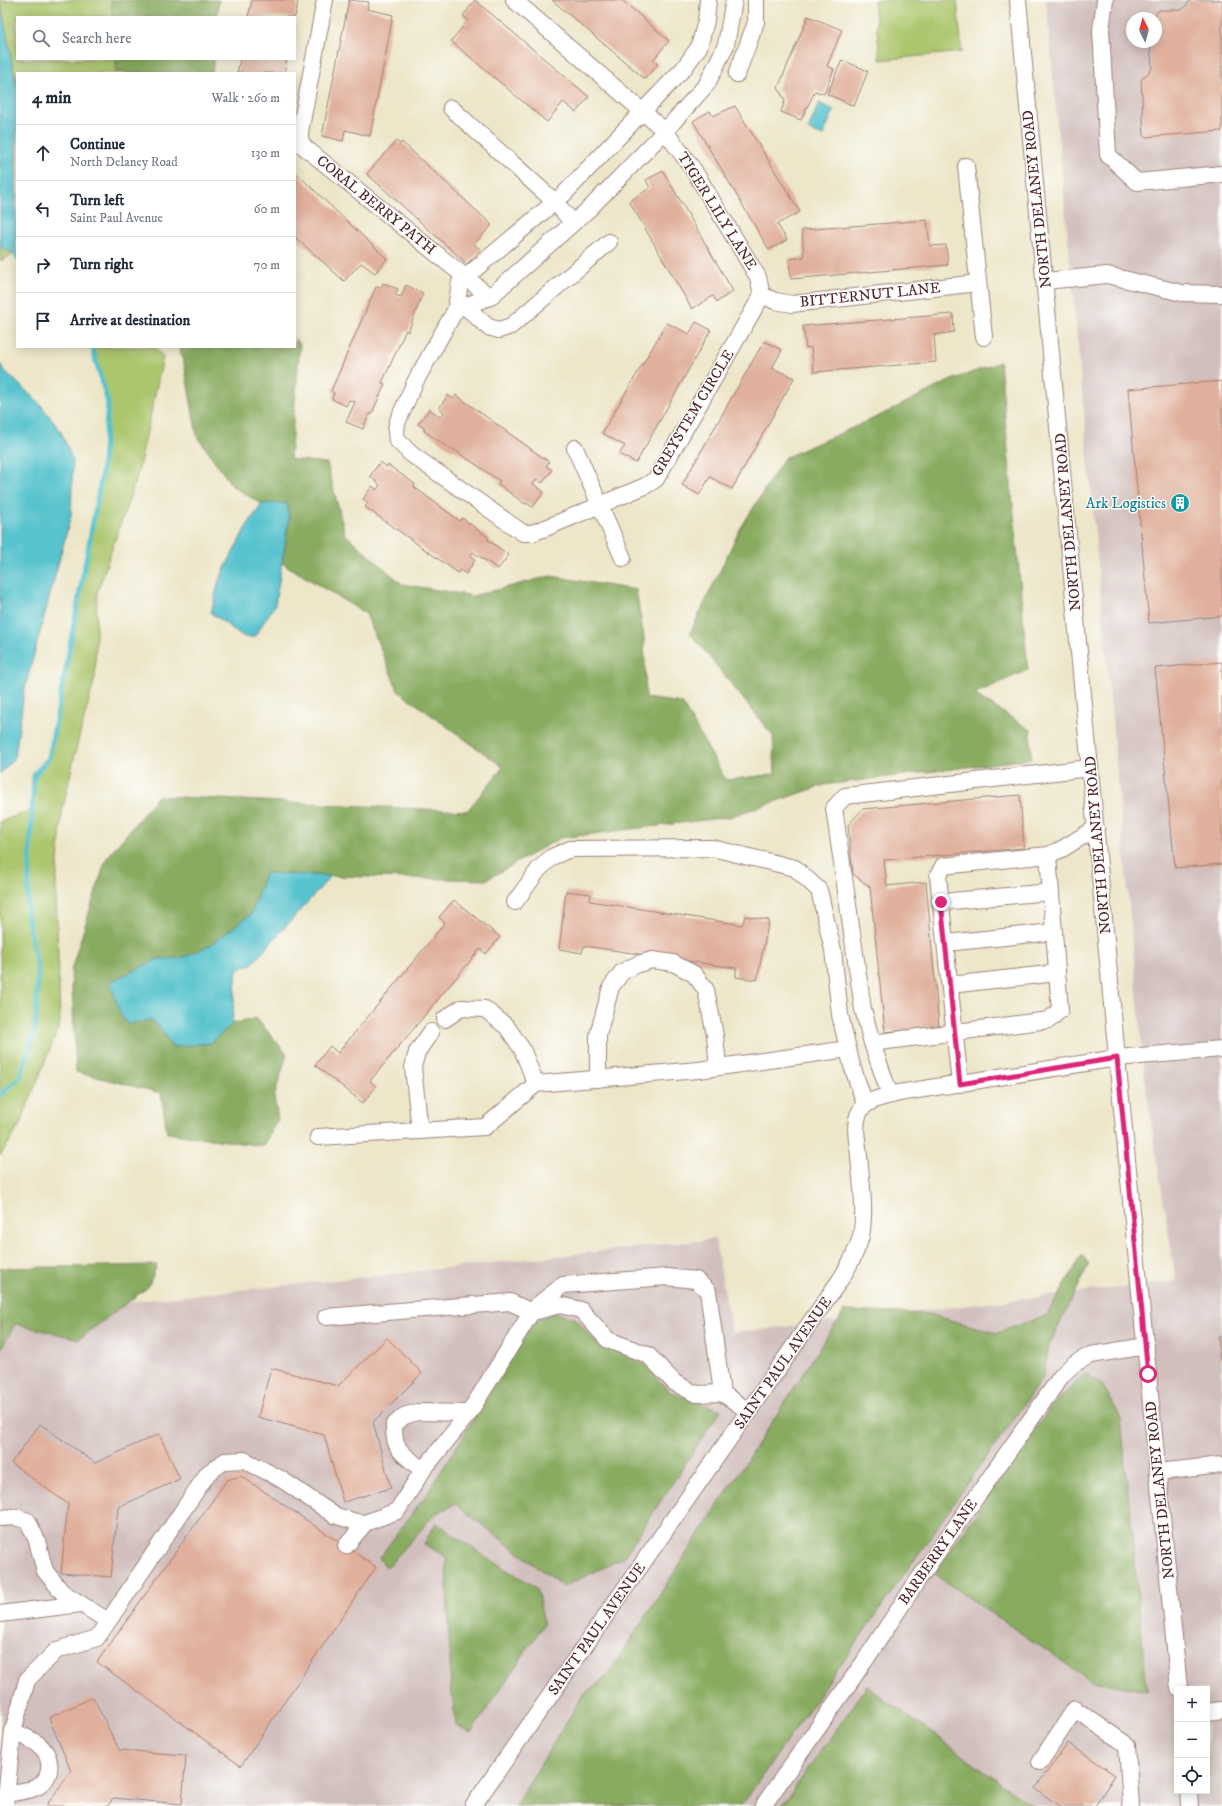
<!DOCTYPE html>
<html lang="en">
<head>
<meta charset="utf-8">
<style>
	body { margin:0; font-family:"IM FELL DW Pica",serif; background:#f6f6f7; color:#1f2937 }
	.controls { position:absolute; right:12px; bottom:12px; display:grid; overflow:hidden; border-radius:0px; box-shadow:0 2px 10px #0003 }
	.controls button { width:36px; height:36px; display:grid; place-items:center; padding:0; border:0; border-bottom:1px solid #e0e1e3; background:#fff; color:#1f2937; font:20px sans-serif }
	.compass { position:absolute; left:1126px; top:12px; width:36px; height:36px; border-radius:50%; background:#fff; box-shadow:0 2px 10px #0003; rotate:354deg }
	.stop { position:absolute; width:12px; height:12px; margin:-9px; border:3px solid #db2777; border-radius:50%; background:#fff }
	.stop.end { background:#db2777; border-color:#fff; box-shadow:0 1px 4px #0008 }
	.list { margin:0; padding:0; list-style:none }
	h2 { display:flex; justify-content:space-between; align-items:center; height:52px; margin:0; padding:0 16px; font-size:17px }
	h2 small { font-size:13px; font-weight:400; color:#747a83 }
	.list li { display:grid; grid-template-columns:26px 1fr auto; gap:12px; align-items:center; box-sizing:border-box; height:56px; padding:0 16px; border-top:1px solid #e0e1e3 }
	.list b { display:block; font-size:15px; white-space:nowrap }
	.list p { margin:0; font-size:13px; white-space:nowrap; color:#747a83 }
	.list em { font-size:13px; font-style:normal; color:#747a83 }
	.icon { flex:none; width:22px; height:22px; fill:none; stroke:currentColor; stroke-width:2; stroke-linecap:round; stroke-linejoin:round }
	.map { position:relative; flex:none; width:1222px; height:1806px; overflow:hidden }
	.search { position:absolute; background:#fff; box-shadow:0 2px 10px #0003; left:16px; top:16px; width:280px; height:44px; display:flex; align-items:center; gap:10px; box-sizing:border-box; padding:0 14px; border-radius:0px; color:#747a83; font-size:15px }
	.panel { position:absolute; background:#fff; box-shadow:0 2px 10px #0003; left:16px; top:72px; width:280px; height:276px; border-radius:0px }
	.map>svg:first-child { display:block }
	.industrial { fill:#d1bfbe; fill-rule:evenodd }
	.green { fill:#abc66d; stroke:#7a724c }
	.forest { fill:#88ab60; stroke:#696546 }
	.water { fill:#56c3ce; stroke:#50717c }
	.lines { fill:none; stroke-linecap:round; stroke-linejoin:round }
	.stream { stroke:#56c3ce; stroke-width:5 }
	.building { fill:#e0b09c }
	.minor-casing { stroke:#9c827a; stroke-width:18 }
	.minor { stroke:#fff; stroke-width:16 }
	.route { stroke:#db2777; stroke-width:5 }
	.labels { text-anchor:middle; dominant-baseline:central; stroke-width:3; stroke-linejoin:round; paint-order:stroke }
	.street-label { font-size:15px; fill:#4a1f2b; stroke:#fdfcf7 }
	.culture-label { font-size:15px; fill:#0d838f; stroke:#fdfcf7; text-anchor:end }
</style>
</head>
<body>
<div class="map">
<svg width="1222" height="1806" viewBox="0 0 1222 1806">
	<rect width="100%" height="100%" fill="#fdfcf7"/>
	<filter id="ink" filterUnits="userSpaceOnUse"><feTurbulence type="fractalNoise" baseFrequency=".025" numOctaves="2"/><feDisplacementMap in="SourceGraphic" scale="8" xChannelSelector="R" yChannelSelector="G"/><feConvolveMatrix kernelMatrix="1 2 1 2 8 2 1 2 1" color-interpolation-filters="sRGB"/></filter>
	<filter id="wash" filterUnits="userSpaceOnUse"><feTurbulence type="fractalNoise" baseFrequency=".012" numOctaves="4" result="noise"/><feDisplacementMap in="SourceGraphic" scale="16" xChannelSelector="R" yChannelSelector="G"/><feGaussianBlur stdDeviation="0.9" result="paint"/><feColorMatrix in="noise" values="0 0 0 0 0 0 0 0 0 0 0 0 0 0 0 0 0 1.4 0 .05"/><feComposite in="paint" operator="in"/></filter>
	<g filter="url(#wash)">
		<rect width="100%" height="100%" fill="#ede6c9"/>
		<path class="industrial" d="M1046,0H1222V1806H0L1,1316L715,1239L732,1333L1176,1281L1146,1090ZM1132,18H1156V42H1132ZM1177,1689H1207V1791H1177Z"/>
		<g class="green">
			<polygon points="0,0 111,0 113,17 17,17 17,59 116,59 117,73 17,73 17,88"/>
			<polygon points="874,0 957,0 962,52 880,60"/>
			<polygon points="0,238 2,248 17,253 0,261"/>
			<polygon points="92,347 154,347 163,357 138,473 97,593 95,678 78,741 62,812 56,887 60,1024 19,1127 0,1156 0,822 31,810 34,775 49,758 102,474 108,403"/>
		</g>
		<g class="forest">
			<polygon points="111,0 219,0 217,17 113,17"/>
			<polygon points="116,59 214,59 212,73 117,73"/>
			<polygon points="295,339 300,344 290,459 327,463 345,534 402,584 473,596 550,576 636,590 644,637 646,698 682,703 726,780 775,774 773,736 690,633 739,531 784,458 877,417 949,381 1000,362 1028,670 974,694 1031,730 1031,759 824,785 729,817 560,838 486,880 331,876 265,873 251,914 209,946 181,958 158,959 127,1024 150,1020 159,1026 172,1047 211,1043 232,1024 256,1018 287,1054 274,1097 278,1119 263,1146 167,1133 161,1093 76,1072 71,970 106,859 158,796 467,811 503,767 398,691 366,614 282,563 289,519 287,503 262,504 233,487 197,436 183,358 178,347 295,347"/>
			<polygon points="1082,1255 1089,1264 1049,1346 1043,1377 741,1806 515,1806 583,1695 607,1676 844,1311 929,1314 997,1333 1047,1315"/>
			<polygon points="157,1265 148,1287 79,1339 15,1324 0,1350 0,1268"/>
			<polygon points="555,1313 575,1318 597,1344 642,1362 670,1392 721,1410 623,1558 563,1587 455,1504 435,1514 387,1568 379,1558 429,1491 535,1320"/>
			<polygon points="1086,1373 1103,1386 1121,1418 1147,1691 1091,1681 934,1574 1053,1404"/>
			<polygon points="436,1523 486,1557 537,1588 544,1624 471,1733 456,1725 451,1685 446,1557 424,1544"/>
			<polygon points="867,1686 1032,1806 782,1806"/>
		</g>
		<g class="water">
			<polygon points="0,0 17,88 16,254 2,248 0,238"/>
			<polygon points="819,103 834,110 823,136 808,130"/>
			<polygon points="0,363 5,371 41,405 61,432 73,460 71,516 24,692 15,757 0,774"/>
			<polygon points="287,503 289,519 275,605 254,637 244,637 211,613 219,580 246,527 262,504"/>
			<polygon points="265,873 331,876 252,964 237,970 232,1024 211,1043 172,1047 159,1026 150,1020 127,1024 120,1013 110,982 158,959 181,958 209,946 251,914"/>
		</g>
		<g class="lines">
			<g class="stream">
				<polyline points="16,254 17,258"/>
				<polyline points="0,1095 20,1077 35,1031 38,973 27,914 34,775 49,758 102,474 108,403 92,347"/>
			</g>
		</g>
		<g id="blocks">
			<g class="building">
				<polygon points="252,0 298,0 295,17 248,17"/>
				<polygon points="349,0 369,2 367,9 393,15 370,136 345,130 343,141 322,136"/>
				<polygon points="475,0 589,97 576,112 563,102 547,122 451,41 468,20 463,16"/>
				<polygon points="552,0 622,0 669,41 653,60 658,64 645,79"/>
				<polygon points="1191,0 1222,0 1222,131 1144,137 1141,80 1152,69 1150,42 1156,42 1156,18 1153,18 1159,10 1182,10"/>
				<polygon points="808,16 842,30 827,66 834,69 824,94 815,91 801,120 781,112 785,100 778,88"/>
				<polygon points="240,59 287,59 284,73 237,73"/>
				<polygon points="842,60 868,71 854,106 827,94"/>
				<polygon points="735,106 800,212 777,224 787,240 769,250 693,121 710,111 713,116"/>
				<polygon points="396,141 400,144 402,142 492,225 474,244 481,250 467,264 367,174"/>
				<polygon points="663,171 733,291 717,302 713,296 692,309 629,201 650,188 646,180"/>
				<polygon points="295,172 387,259 375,273 361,263 344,281 295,237"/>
				<polygon points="927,220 930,246 946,245 948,265 791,279 789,259 804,257 802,230"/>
				<polygon points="383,283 398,289 395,295 401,297 406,285 423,293 408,332 406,330 382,383 385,384 371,415 369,414 363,429 346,422 355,402 349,400 346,406 332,399 334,393 331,391 376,287 381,288"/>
				<polygon points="953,314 954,332 934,335 936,362 814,372 811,347 806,348 803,326"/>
				<polygon points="696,322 711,330 636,463 619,454 625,446 602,433 667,323 689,334"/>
				<polygon points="764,341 782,350 772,368 794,378 732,489 710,477 699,495 682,485"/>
				<polygon points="1222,381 1222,616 1149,623 1128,389"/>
				<polygon points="448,395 453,399 456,395 549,462 546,466 552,470 542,483 537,479 533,484 544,492 533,507 526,503 525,504 498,484 500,481 453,449 452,450 424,431 425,429 418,424 429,409 440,417 444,412 439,408"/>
				<polygon points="380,462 387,467 388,465 415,484 414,487 460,521 462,518 489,538 488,540 509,555 498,569 473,552 470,556 475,560 466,574 460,570 458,573 365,507 368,503 363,499 372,486 377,490 380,485 370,476"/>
				<polygon points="1222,662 1222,864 1175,868 1155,668"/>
				<polygon points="1020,795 1024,848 884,860 887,886 926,882 939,1027 885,1032 870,887 853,874 848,825 863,809"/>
				<polygon points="566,891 591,894 590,901 742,925 745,916 769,920 757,980 736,977 736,968 584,946 582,953 559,949"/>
				<polygon points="454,900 500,937 486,954 480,949 370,1081 376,1087 363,1103 315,1065 330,1046 338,1053 445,923 439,917"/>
				<polygon points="1218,1337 1222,1337 1222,1360 1220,1360"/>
				<polygon points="387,1338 422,1373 373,1422 391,1488 343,1502 324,1435 258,1417 271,1368 338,1386"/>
				<polygon points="40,1424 95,1463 159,1434 180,1479 118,1507 111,1577 61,1573 68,1504 11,1463"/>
				<polygon points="241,1476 376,1567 241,1766 97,1662 227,1480"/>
				<polygon points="93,1697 119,1750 186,1755 182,1804 113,1798 108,1806 46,1806 71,1771 49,1718"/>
				<polygon points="1068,1743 1115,1775 1095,1806 1059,1806 1035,1788"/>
			</g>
		</g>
	</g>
	<g filter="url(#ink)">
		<use href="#blocks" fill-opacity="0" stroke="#9c827a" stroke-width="1"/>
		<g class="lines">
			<defs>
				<g id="minor">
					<polyline points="325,0 300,132 300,139 303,146 490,297"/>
					<polyline points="514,0 665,131 693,169 758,277 762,295"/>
					<polyline points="708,0 706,21 699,47 684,68 564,194 460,282 456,309 415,382 397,423 396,433 397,440 411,454 523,533 532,533 548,527 645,486 656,479 762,295"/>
					<polyline points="1018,0 1117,1058 1179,1689"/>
					<polyline points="1105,0 1101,30 1108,155 1137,182 1222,174"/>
					<polyline points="737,74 756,22 756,0"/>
					<polyline points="451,108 555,202 573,223"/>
					<polyline points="966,166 984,337"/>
					<polyline points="1045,281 1107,275 1182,293 1222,294"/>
					<polyline points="762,295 775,301 792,304 978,283"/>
					<polyline points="465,306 488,327 499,330 511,326 609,242"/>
					<polyline points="456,309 490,297 590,208 665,131 707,84 726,45 734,0"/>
					<polyline points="575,448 623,558"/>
					<polyline points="1048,855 1060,1010 1049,1020 872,1043 863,1009 834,808 845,796 1090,768"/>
					<polyline points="515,902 539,869 552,857 570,849 712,848 795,868 819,890 833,950 840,1015 852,1066 865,1104"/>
					<polyline points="941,902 1050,892"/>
					<polyline points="946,943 1053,932"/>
					<polyline points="950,985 1057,973"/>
					<polyline points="445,1019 461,1008 485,1009 507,1027 522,1049 536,1084"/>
					<polyline points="872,1043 890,1095"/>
					<polyline points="598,1079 598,1035 611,987 622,972 638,964 652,960 673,963 694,974 706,990 715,1035 718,1067"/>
					<polyline points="960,1084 938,876 943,866 1048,855 1062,849 1096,828"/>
					<polyline points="420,1131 413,1067 417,1052 431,1032"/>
					<polyline points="318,1137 485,1127 536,1084 698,1070 848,1049"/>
					<polyline points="533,1312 560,1305 581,1310 608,1340 648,1355 675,1383 696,1394 722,1393 750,1412"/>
					<polyline points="326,1317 510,1302 531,1312"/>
					<polyline points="423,1470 469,1413"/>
					<polyline points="1158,1472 1222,1465"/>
					<polyline points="0,1518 15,1517 28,1521 37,1541 45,1571 62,1592 108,1621"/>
					<polyline points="346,1546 365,1523"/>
					<polyline points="0,1614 81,1604"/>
					<polyline points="1207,1712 1222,1710"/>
					<polyline points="1040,1762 1075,1709 1127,1745 1131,1806"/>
					<polyline points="1189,1791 1190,1806"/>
					<path d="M6,1794C16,1792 31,1791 39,1786C54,1775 52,1755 38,1744C31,1739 21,1735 13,1731"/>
					<path d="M5,1806L13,1731L27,1680L57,1650L97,1638L208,1473L225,1461L244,1460L281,1479L334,1515L356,1522L365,1523L397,1511L423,1470C404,1455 393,1451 394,1425L404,1416L417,1412L469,1413L534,1308L563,1285L667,1277L696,1280L708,1291L722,1393"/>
					<path d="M473,1806L840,1280C849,1266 857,1252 861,1236C866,1210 861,1182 859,1156C858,1143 853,1126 859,1113C866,1099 885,1097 899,1093L1117,1058L1222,1049"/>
					<polyline points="763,1806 864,1662 918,1580 1062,1375 1075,1363 1091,1355 1146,1346"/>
				</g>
			</defs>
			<use href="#minor" class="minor-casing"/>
			<use href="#minor" class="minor"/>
		</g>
	</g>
	<g class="lines" filter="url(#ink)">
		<polyline class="route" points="941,902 960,1084 1117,1058 1148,1374"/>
	</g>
	<defs>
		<symbol id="building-disc" viewBox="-11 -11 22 22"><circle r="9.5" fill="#0f9aa8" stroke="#fdfcf7"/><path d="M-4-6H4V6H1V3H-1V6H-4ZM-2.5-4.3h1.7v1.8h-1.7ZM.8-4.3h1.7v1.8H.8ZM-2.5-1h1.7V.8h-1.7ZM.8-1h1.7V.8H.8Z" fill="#fff"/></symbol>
	</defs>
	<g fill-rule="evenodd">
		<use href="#building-disc" x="1169" y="492" width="22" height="22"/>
	</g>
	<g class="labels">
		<g class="street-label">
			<text transform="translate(1037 199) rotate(-96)">NORTH DELANEY ROAD</text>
			<text transform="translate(376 205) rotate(39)">CORAL BERRY PATH</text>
			<text transform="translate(717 211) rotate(58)">TIGER LILY LANE</text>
			<text transform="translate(870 295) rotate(-6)">BITTERNUT LANE</text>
			<text transform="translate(693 413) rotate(-59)">GREYSTEM CIRCLE</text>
			<text transform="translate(1068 522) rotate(-95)">NORTH DELANEY ROAD</text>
			<text transform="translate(1098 845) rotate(-95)">NORTH DELANEY ROAD</text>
			<text transform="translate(783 1363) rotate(-55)">SAINT PAUL AVENUE</text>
			<text transform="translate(1160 1490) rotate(-96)">NORTH DELANEY ROAD</text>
			<text transform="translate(938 1552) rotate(-55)">BARBERRY LANE</text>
			<text transform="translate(597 1629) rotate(-55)">SAINT PAUL AVENUE</text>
		</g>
		<g class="culture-label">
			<text x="1166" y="503">Ark Logistics</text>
		</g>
	</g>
</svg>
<div class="controls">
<button>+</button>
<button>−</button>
<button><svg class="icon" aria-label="locate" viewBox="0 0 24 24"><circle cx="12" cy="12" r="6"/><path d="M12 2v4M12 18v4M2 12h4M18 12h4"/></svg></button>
</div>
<svg class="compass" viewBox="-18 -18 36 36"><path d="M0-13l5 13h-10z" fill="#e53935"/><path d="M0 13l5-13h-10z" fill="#747a83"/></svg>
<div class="stop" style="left:1148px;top:1374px"></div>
<div class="stop end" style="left:941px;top:902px"></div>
<div class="search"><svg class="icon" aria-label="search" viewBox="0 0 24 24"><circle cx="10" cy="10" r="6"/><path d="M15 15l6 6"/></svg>Search here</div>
<section class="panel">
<h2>4 min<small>Walk · 260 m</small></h2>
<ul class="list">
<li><svg class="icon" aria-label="ahead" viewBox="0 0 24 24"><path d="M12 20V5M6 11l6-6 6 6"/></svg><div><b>Continue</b><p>North Delaney Road</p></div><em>130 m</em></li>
<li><svg class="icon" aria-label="left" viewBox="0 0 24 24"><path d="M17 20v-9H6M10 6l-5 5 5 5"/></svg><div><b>Turn left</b><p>Saint Paul Avenue</p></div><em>60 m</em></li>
<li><svg class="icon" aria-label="right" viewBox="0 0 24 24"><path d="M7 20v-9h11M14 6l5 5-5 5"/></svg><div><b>Turn right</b></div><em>70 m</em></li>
<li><svg class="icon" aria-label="arrive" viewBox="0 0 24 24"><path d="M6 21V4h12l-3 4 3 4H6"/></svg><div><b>Arrive at destination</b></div></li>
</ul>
</section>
</div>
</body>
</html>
